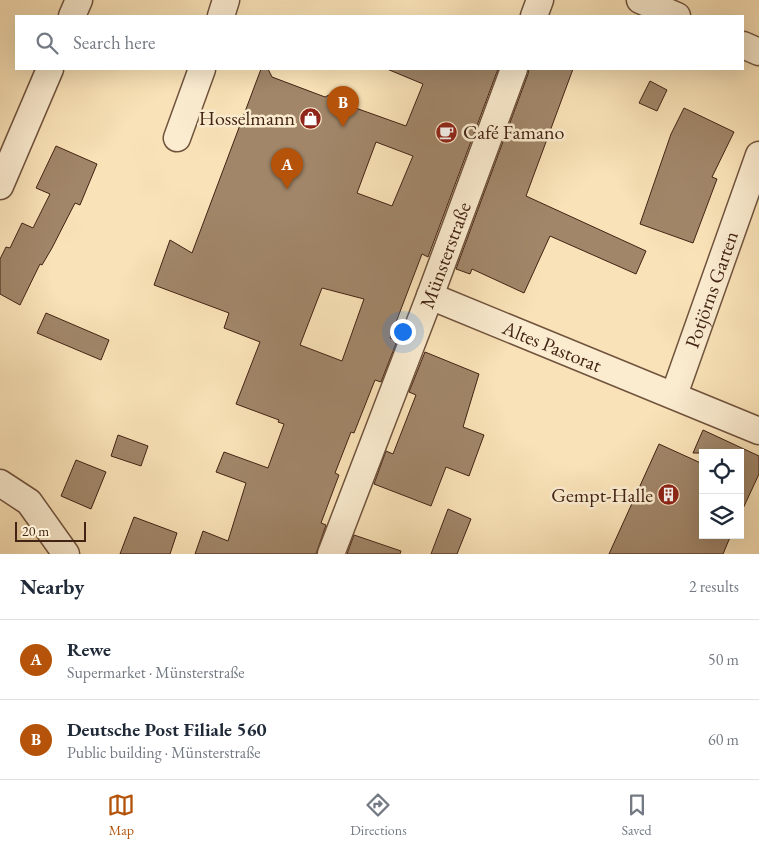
<!DOCTYPE html>
<html lang="en">
<head>
<meta charset="utf-8">
<style>
	body { margin:0; font-family:"EB Garamond",serif; background:#f6f6f7; color:#1f2937 }
	.controls { position:absolute; right:15px; bottom:15px; display:grid; overflow:hidden; border-radius:0px; box-shadow:0 5px 20px #0002 }
	.controls button { width:45px; height:45px; display:grid; place-items:center; padding:0; border:0; border-bottom:1px solid #e0e1e3; background:#fff; color:#1f2937; font:25px sans-serif }
	.scale { position:absolute; left:15px; bottom:12px; width:71px; box-sizing:border-box; padding-left:5px; border:2px solid #422314; border-top:0; font-size:14px; line-height:18px; white-space:nowrap; color:#422314; -webkit-text-stroke:4px #fbecd0; paint-order:stroke }
	.you { position:absolute; left:402px; top:331px; width:18px; height:18px; margin:-12px; border:4px solid #fff; border-radius:50%; background:#1a73e8; box-shadow:0 0 0 8px #1a73e833 }
	.badge { display:grid; place-items:center; width:32px; height:32px; border-radius:50%; background:#b45309; color:#fff; font-size:16px; font-weight:700 }
	.pin { position:absolute; translate:-50% -41px; filter:drop-shadow(0 1px 2px #0008) }
	.pin::after { content:''; position:absolute; top:26px; width:18px; height:15px; background:inherit; clip-path:polygon(0 0,100% 0,50% 100%) }
	.list { margin:0; padding:0; list-style:none }
	h2 { display:flex; justify-content:space-between; align-items:center; height:65px; margin:0; padding:0 20px; font-size:21px }
	h2 small { font-size:16px; font-weight:400; color:#747a83 }
	.list li { display:grid; grid-template-columns:32px 1fr auto; gap:15px; align-items:center; box-sizing:border-box; height:80px; padding:0 20px; border-top:1px solid #e0e1e3 }
	.list b { display:block; font-size:19px; white-space:nowrap }
	.list p { margin:0; font-size:16px; white-space:nowrap; color:#747a83 }
	.list em { font-size:16px; font-style:normal; color:#747a83 }
	.icon { flex:none; width:28px; height:28px; fill:none; stroke:currentColor; stroke-width:2; stroke-linecap:round; stroke-linejoin:round }
	.map { position:relative; flex:none; width:759px; height:554px; overflow:hidden }
	.search { position:absolute; background:#fff; box-shadow:0 5px 20px #0002; left:15px; right:15px; top:15px; height:55px; display:flex; align-items:center; gap:12px; box-sizing:border-box; padding:0 18px; border-radius:0px; color:#747a83; font-size:19px }
	.sheet { height:225px; background:#fff }
	nav { display:flex; justify-content:space-around; align-items:center; box-sizing:border-box; height:70px; border-top:1px solid #e0e1e3; background:#fff; font-size:14px; color:#747a83 }
	nav a { display:grid; justify-items:center; gap:2px }
	nav .on { color:#b45309 }
	.map>svg:first-child { display:block }
	.building { fill:#a18669; stroke:#422314; fill-rule:evenodd }
	.lines { fill:none; stroke-linecap:round; stroke-linejoin:round }
	.minor-casing { stroke:#70533d; stroke-width:29 }
	.minor { stroke:#fbecd0; stroke-width:26 }
	.labels { text-anchor:middle; dominant-baseline:central; stroke-width:5; stroke-linejoin:round; paint-order:stroke }
	.poi-label { font-size:20px; fill:#422314; stroke:#fbecd0; text-anchor:end }
	.street-label { font-size:20px; fill:#422314; stroke:#fbecd0 }
</style>
</head>
<body>
<div class="map">
<svg width="759" height="554" viewBox="0 0 759 554">
	<rect width="100%" height="100%" fill="#f9e2b7"/>
	<filter id="stains"><feTurbulence type="fractalNoise" baseFrequency=".004" numOctaves="4"/><feColorMatrix values="0 0 0 0 .2 0 0 0 0 .09 0 0 0 0 .02 0 0 0 .5 -.17"/></filter>
	<radialGradient id="worn" r=".72"><stop offset=".6" stop-color="#630" stop-opacity="0"/><stop offset="1" stop-color="#630" stop-opacity=".3"/></radialGradient>
	<g class="building">
		<path d="M261,69H268L272,77L325,97L333,93L346,99L350,106L406,126L423,84L387,69H498L428,257L422,254L390,338L397,341L381,382L375,380L354,433L351,432L335,473L339,475L321,523L326,525L316,554H195L203,531L228,541L246,483L216,472L224,452L268,468L284,424L278,422L279,420L236,404L260,342L224,328L229,313L154,285L170,240L192,253ZM376,142L413,156L392,206L357,193ZM322,288L364,299L342,361L300,345Z"/>
		<polygon points="529,69 573,69 526,196 646,251 636,274 550,236 524,293 472,269 470,274 456,269 528,74"/>
		<polygon points="650,81 667,90 657,111 639,103"/>
		<polygon points="684,108 734,132 712,177 717,179 693,243 640,224 671,134"/>
		<polygon points="56,146 97,164 80,205 75,203 52,248 42,265 40,264 20,305 0,294 0,259 6,247 10,248 22,223 33,228 50,194 36,188"/>
		<polygon points="46,313 109,340 101,360 37,333"/>
		<polygon points="425,352 479,374 463,427 484,435 469,476 446,467 431,506 374,484 386,451 393,454 416,395 409,392"/>
		<polygon points="703,430 759,456 759,474 740,515 740,453 693,453"/>
		<polygon points="118,435 148,446 141,466 111,456"/>
		<polygon points="659,444 703,464 703,535 731,535 723,554 609,554"/>
		<polygon points="76,460 106,472 91,509 61,496"/>
		<polygon points="448,509 471,519 457,554 431,554"/>
		<polygon points="134,517 177,533 170,554 120,554"/>
		<polygon points="354,535 401,551 400,554 347,554"/>
	</g>
	<g class="lines">
		<defs>
			<g id="minor">
				<polyline points="640,0 677,16"/>
				<polyline points="72,16 79,0"/>
				<polyline points="221,16 226,0"/>
				<polyline points="534,16 540,0"/>
				<polyline points="743,45 759,52"/>
				<polyline points="177,138 202,69"/>
				<polyline points="0,186 50,69"/>
				<path id="s1" d="M430,296L759,431"/>
				<path id="s2" d="M674,395L759,155"/>
				<polyline points="0,483 29,502 66,554"/>
				<path id="s3" d="M331,554L430,296L514,69"/>
			</g>
		</defs>
		<use href="#minor" class="minor-casing"/>
		<use href="#minor" class="minor"/>
	</g>
	<defs>
		<symbol id="shop-disc" viewBox="-11 -11 22 22"><circle r="9.5" fill="#8f2418" stroke="#fbecd0"/><path d="M-5-2.5h2.3a2.7 3.5 0 0 1 5.4 0H5L5.5 6h-11ZM-1.5-2.5h3a1.5 2.3 0 0 0-3 0Z" fill="#fff"/></symbol>
		<symbol id="cafe-disc" viewBox="-11 -11 22 22"><circle r="9.5" fill="#8f2418" stroke="#fbecd0"/><path d="M-5.5-4.5H6V0H3Q3 3.5 0 3.5H-2.5Q-5.5 3.5-5.5 0ZM3-3.2v2h1.7v-2ZM-6 4.5H4V6H-6Z" fill="#fff"/></symbol>
		<symbol id="building-disc" viewBox="-11 -11 22 22"><circle r="9.5" fill="#8f2418" stroke="#fbecd0"/><path d="M-4-6H4V6H1V3H-1V6H-4ZM-2.5-4.3h1.7v1.8h-1.7ZM.8-4.3h1.7v1.8H.8ZM-2.5-1h1.7V.8h-1.7ZM.8-1h1.7V.8H.8Z" fill="#fff"/></symbol>
	</defs>
	<g fill-rule="evenodd">
		<use href="#shop-disc" x="298" y="106" width="25" height="25"/>
		<use href="#cafe-disc" x="434" y="120" width="25" height="25"/>
		<use href="#building-disc" x="656" y="482" width="25" height="25"/>
	</g>
	<g class="labels">
		<g class="poi-label">
			<text x="295" y="118">Hosselmann</text>
			<text x="463" y="132" text-anchor="start">Café Famano</text>
			<text x="653" y="495">Gempt-Halle</text>
		</g>
		<g class="street-label">
			<text stroke="none"><textPath href="#s3" startOffset="320">Münsterstraße</textPath></text>
			<text stroke="none"><textPath href="#s2" startOffset="112">Potjörns Garten</textPath></text>
			<text stroke="none"><textPath href="#s1" startOffset="132">Altes Pastorat</textPath></text>
		</g>
	</g>
	<rect width="100%" height="100%" filter="url(#stains)"/>
	<rect width="100%" height="100%" fill="url(#worn)"/>
</svg>
<div class="controls">
<button><svg class="icon" aria-label="locate" viewBox="0 0 24 24"><circle cx="12" cy="12" r="6"/><path d="M12 2v4M12 18v4M2 12h4M18 12h4"/></svg></button>
<button><svg class="icon" aria-label="layers" viewBox="0 0 24 24"><path d="M12 4l9 5-9 5-9-5zM3 14l9 5 9-5"/></svg></button>
</div>
<div class="scale">20 m</div>
<div class="you"></div>
<div class="pin badge" style="left:287px;top:189px">A</div>
<div class="pin badge" style="left:343px;top:127px">B</div>
<div class="search"><svg class="icon" aria-label="search" viewBox="0 0 24 24"><circle cx="10" cy="10" r="6"/><path d="M15 15l6 6"/></svg>Search here</div>
</div>
<section class="sheet">
<h2>Nearby<small>2 results</small></h2>
<ul class="list">
<li><span class="badge">A</span><div><b>Rewe</b><p>Supermarket · Münsterstraße</p></div><em>50 m</em></li>
<li><span class="badge">B</span><div><b>Deutsche Post Filiale 560</b><p>Public building · Münsterstraße</p></div><em>60 m</em></li>
</ul>
</section>
<nav>
<a class="on"><svg class="icon" aria-label="map" viewBox="0 0 24 24"><path d="M3 6l6-2 6 2 6-2v14l-6 2-6-2-6 2zM9 4v14M15 6v14"/></svg>Map</a>
<a><svg class="icon" aria-label="directions" viewBox="0 0 24 24"><path d="M12 3l9 9-9 9-9-9zM9 14v-3h6M13 9l2 2-2 2"/></svg>Directions</a>
<a><svg class="icon" aria-label="saved" viewBox="0 0 24 24"><path d="M7 4h10v16l-5-4-5 4z"/></svg>Saved</a>
</nav>
</body>
</html>
